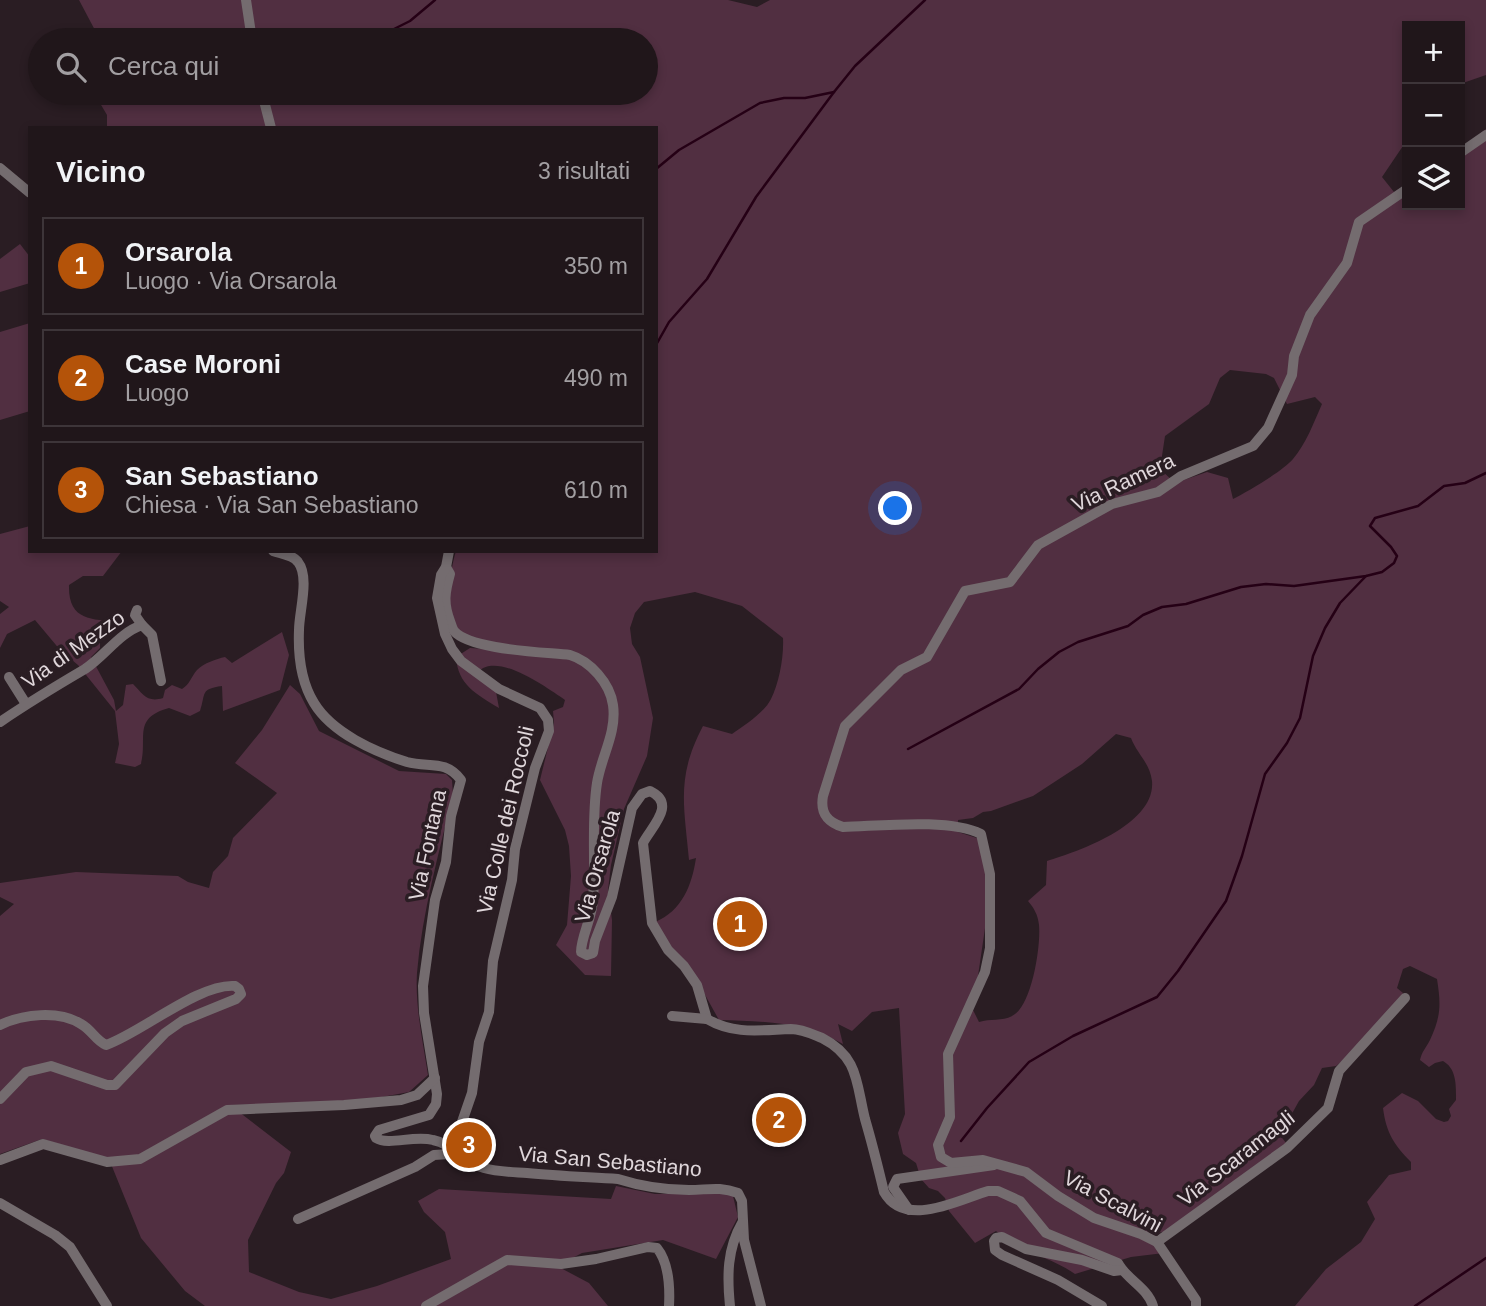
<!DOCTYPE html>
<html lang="it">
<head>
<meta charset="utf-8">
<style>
	body { margin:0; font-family:Helvetica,sans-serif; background:#281f23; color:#f1f3f6 }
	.controls { position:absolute; right:21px; top:21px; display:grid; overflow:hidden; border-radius:0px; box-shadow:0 4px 10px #0003 }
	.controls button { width:63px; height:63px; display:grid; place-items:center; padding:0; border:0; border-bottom:2px solid #3d3539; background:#20161a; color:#f1f3f6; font:35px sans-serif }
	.you { position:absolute; left:896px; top:509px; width:24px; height:24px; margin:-18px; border:5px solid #fff; border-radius:50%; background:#1a73e8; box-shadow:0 0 0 10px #1a73e833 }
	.badge { display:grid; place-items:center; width:46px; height:46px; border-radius:50%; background:#b45309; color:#fff; font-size:23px; font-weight:700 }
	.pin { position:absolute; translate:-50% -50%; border:4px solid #fff; box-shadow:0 2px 7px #0006 }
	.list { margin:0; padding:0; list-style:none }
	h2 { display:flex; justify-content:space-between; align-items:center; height:91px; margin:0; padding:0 28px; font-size:30px }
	h2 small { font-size:23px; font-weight:400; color:#a29fa2 }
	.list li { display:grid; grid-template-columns:46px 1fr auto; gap:21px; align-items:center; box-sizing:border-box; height:98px; margin:0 14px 14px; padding:0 14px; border:2px solid #3d3539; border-radius:0px }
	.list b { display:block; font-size:26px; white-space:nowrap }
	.list p { margin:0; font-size:23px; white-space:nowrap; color:#a29fa2 }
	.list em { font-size:23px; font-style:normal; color:#a29fa2 }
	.icon { flex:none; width:38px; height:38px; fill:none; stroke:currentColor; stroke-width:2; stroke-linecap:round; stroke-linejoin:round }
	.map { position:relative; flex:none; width:1486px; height:1306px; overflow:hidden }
	.search { position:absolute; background:#20161a; box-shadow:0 4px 10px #0003; left:28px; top:28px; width:630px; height:77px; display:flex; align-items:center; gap:18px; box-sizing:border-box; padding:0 24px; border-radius:38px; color:#a29fa2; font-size:26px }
	.panel { position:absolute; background:#20161a; box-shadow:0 4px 10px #0003; left:28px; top:126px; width:630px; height:427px; border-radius:0px }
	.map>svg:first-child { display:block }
	.green { fill:#512f41; fill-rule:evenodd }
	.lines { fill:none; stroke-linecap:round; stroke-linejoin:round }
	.stream { stroke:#250015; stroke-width:2.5 }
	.minor { stroke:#746c6f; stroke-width:10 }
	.labels { text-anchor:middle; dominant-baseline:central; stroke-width:7; stroke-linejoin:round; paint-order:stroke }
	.street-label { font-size:21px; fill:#e0d7db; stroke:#2a1d23 }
</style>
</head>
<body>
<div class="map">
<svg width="1486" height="1306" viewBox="0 0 1486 1306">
	<rect width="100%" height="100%" fill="#2a1d23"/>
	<g class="green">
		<path d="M79,0H728L757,7L770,0H1486V75L1460,84V26H1407V140L1382,177L1394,192L1407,184V205H1460V149L1486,129V1306H1295L1326,1269L1361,1242L1375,1219L1367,1202L1389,1175L1411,1170V1162C1394,1145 1386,1132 1383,1108L1402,1093L1418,1101L1436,1119L1444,1122L1448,1121L1451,1116L1449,1109L1456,1100C1456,1086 1457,1069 1443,1061L1435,1063L1429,1067L1420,1060C1422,1051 1426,1048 1430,1040C1441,1016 1441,1005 1437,979L1410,966L1403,969L1397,988L1403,993L1391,1018L1374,1036L1336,1066L1322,1068L1314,1085L1299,1101L1289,1119L1279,1125L1277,1131L1286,1143L1169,1232H1161L1155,1237L1164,1253L1131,1257L1075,1274C1051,1257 1018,1251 996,1231L975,1243L949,1211L945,1198L938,1191L929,1188L921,1179L916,1163L903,1154L898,1133L905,1114L899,1008L872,1012L852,1031L838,1024L843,1044C805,1022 762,1021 719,1020L699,984L654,929L655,922C682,911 692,885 696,858L689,860C684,805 676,777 703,726L732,734C745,725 764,713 771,699C779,683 784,657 783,638L742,606L695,592L644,602L635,613L630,628L632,644L640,657L653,718L647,756L624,809L611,865L608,890L612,920L611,976L585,975L556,945L567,925L571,876L569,846L565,830L540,780L554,723L553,711L563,707L565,700C547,688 497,651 478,672L496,692L499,708C476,694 458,685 456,657L470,648L487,649C479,644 465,639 458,632C442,615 450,571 456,551H656V128H107V115L94,93H646V40H95L97,34ZM1230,370L1266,374L1274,378L1287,404L1315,397L1322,404C1314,422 1306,444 1293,459C1283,471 1247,492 1233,499L1228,478L1207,472L1175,483L1160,469L1165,436L1209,404L1220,378ZM1116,734L1131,738C1137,754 1150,763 1152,781C1156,824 1080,851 1047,861L1046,885L1028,901C1034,908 1038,915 1039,925C1041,946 1032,1002 1015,1014C1005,1022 991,1018 979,1022L973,1010L989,901L988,877L980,839L958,832V820L973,818L983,812L991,811L1033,796L1082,764Z"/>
		<polygon points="20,244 30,257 30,283 0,292 0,259"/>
		<polygon points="30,323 30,411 0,420 0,332"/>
		<path d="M30,526V551H122L103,576H83L69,585C68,620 91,620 119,621L124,626L100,639V648L91,657L114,700L116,711L123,705L126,685L133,684C143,694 147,703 163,698L165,690L172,685L182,689C190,684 191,677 197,670C204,663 216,659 225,657L232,663L282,632L289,655L280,690L223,711L222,686C200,689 206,693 200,711L190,716L169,708C132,718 148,738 141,764L135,767L115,763L119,744L115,711L78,665L61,651L35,620L7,634L0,648V614L9,607L0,601V534Z"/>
		<path d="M290,685L300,694L319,731L399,771L446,774L452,780L453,794C439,853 422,913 417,973C415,1007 423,1042 428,1075L409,1092L382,1097L333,1103L230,1105L291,1152L284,1173L276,1183L248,1240L249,1272L299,1292L331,1299L377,1286L451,1259L445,1232L424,1212L418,1201L439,1189L611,1199L616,1186L655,1194L723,1193L733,1196L738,1217L716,1259L663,1240L582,1253L557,1266L589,1283L608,1306H205L185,1291L141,1238L109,1159L42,1139L0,1154V916L14,904L0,897V883L76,872L178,876L188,882L209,888L213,872L228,856L233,838L277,793L235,763L262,730Z"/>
	</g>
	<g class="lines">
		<g class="stream">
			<polyline points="380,36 410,21 435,0"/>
			<polyline points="656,169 679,150 760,103 784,98 805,98 834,92"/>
			<polyline points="656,345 669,322 707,279 756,197 834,92 855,66 925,0"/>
			<polyline points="908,749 1019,689 1038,669 1059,652 1078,642 1128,626 1143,615 1162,607 1186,604 1241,587 1266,584 1294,586 1366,576 1382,572 1394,563 1397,556 1391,547 1370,526 1375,518 1418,506 1444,486 1465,483 1486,473"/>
			<polyline points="961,1141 987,1108 1029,1062 1073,1036 1157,997 1178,971 1226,901 1242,856 1265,774 1287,743 1300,718 1313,656 1325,628 1340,603 1366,576"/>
			<polyline points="1415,1306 1486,1258"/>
		</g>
		<g class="minor">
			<polyline points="246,0 252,40"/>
			<polyline points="262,93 271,128"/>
			<polyline points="1460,153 1486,135"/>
			<polyline points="0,168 30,193"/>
			<path d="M273,551C281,554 293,555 298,562C310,577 299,612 299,630C298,654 301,682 314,703C332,733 375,752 407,762C429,768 445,759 461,780L451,816L446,862L435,900L423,986L424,1013L437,1094L436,1104L429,1115L379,1130L375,1136L376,1138C389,1146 413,1135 433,1140C453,1144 464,1162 484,1168C498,1172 513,1172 527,1173C557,1176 587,1177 618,1179C640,1186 665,1190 689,1190C708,1190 719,1186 738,1193L742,1201L744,1240L761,1306"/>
			<path d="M446,567L450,574C445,592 443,603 450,621C451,624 452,628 454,631C470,650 544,652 570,655C590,661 610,683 613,705C617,733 601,757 597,783C591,822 596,861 593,900C592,918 581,937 581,952L587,955L593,953L595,941L612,897L632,808L642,794L650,791C677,804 652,826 643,843L652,923L668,950L684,966L697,985L707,1019C734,1035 761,1030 791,1029C802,1029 812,1034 822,1038C859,1057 856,1083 865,1119C872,1143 878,1167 884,1192C905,1229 958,1200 988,1191H998L1020,1201L1046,1233L1118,1263C1127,1280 1147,1287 1153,1306"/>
			<polyline points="137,610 135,615 142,625"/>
			<polyline points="9,677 26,704"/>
			<path d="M0,722C28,703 56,686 85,669C105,656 119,633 142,625L152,635L161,681"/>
			<polyline points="672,1016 707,1019"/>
			<path d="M0,1025C23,1014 59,1010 81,1024C92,1030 95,1040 106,1045C141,1033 199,983 235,986L239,989L241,994L236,999L182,1021L165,1033L115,1085H107L51,1066L26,1072L0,1099"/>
			<polyline points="0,1160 43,1144 107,1162 140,1159 227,1110 344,1105 401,1100 417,1095 435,1078"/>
			<polyline points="0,1203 55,1235 70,1247 107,1306"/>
			<polyline points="909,1210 893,1187 897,1179 994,1165"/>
			<polyline points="298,1219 415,1167 434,1155 449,1154 453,1148 472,1093 479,1042 489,1012 493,961 512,880 515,849 535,768 549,731 548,720 540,708 499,689 461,661 452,649 445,634 437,598 441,575 446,567 449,551"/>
			<polyline points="1157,1242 1287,1148 1328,1108 1339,1071 1405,998"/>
			<path d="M426,1306L507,1260L561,1264L596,1259L648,1247L657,1248C669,1263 670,1287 669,1306"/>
			<path d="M730,1306C727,1276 727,1249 742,1223"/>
			<polyline points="1102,1306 1058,1280 1002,1255 995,1250 994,1241 996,1238 1002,1237 1026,1249 1082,1260 1114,1271 1122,1270"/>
			<path d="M1196,1306V1300L1157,1242L1141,1234L1094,1218L1058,1196L1026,1172L983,1160L951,1163L941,1157L938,1145L950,1117L948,1054L985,972L990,948V874L981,834C948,818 881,826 843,827C827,822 820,813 823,796L845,726L901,670L927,657L965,591L1010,582L1038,545L1112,504L1158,492L1181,476L1253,446L1268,428L1292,375L1294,356L1310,315L1347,263L1359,222L1407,189"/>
		</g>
	</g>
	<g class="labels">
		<g class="street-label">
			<text transform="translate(1123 482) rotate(-25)">Via Ramera</text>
			<text transform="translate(73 649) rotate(-35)">Via di Mezzo</text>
			<text transform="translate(505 820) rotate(-77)">Via Colle dei Roccoli</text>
			<text transform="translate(427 845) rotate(-78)">Via Fontana</text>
			<text transform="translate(597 866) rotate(-74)">Via Orsarola</text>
			<text transform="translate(1236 1158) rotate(-38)">Via Scaramagli</text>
			<text transform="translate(610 1161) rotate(5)">Via San Sebastiano</text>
			<text transform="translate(1113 1201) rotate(28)">Via Scalvini</text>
		</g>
	</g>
</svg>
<div class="controls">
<button>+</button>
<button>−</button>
<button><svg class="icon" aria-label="layers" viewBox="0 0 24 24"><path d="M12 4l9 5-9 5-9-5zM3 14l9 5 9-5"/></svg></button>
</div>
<div class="you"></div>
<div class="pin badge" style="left:740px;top:924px">1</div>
<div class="pin badge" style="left:779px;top:1120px">2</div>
<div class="pin badge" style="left:469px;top:1145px">3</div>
<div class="search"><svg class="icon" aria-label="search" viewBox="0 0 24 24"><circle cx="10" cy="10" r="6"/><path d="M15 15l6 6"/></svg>Cerca qui</div>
<section class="panel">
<h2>Vicino<small>3 risultati</small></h2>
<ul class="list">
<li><span class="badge">1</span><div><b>Orsarola</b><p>Luogo · Via Orsarola</p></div><em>350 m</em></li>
<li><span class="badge">2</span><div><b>Case Moroni</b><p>Luogo</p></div><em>490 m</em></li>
<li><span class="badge">3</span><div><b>San Sebastiano</b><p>Chiesa · Via San Sebastiano</p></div><em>610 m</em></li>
</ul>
</section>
</div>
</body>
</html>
